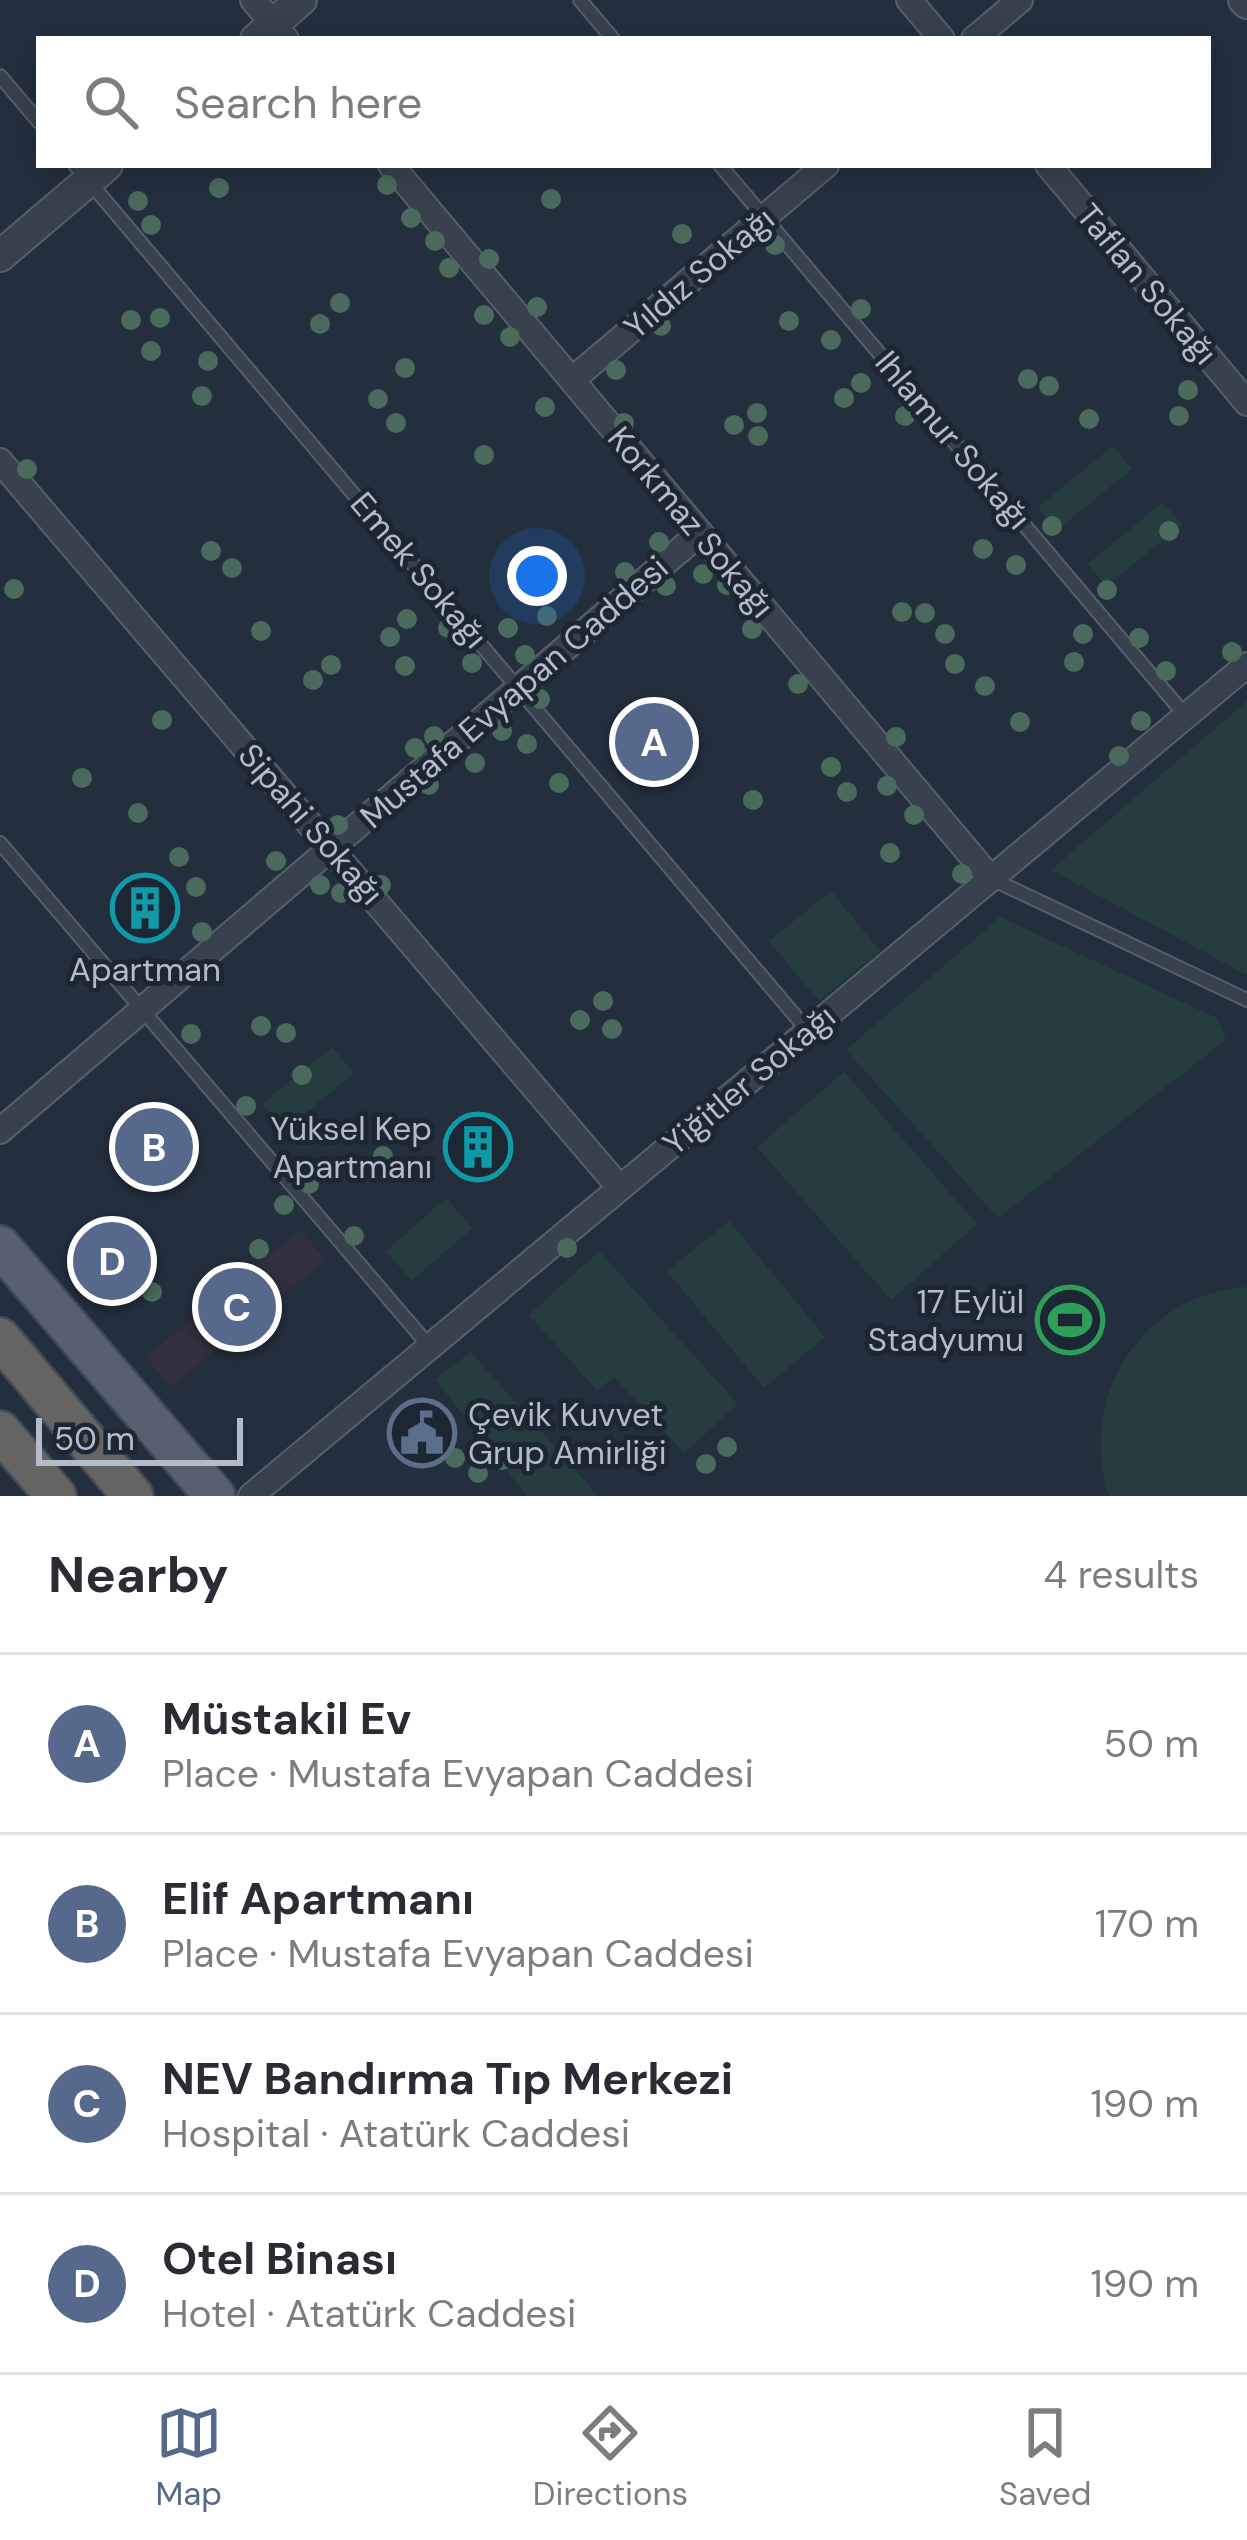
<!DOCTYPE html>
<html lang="en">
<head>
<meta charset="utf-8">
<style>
	body { margin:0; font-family:"DM Sans",sans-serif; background:#f2f2f3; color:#2b2b33 }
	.scale { position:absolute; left:36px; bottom:30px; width:207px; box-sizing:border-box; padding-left:12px; border:6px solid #b4bcc9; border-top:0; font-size:33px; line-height:42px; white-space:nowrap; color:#b4bcc9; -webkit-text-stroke:9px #1d2633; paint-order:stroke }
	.you { position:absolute; left:537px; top:576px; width:42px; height:42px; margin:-30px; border:9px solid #fff; border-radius:50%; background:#1a73e8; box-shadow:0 0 0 18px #1a73e833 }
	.badge { display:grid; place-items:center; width:78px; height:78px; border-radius:50%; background:#56698c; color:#fff; font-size:39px; font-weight:700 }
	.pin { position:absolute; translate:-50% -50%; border:6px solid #fff; box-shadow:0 3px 12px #0006 }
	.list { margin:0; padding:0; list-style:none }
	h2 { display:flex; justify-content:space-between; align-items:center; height:156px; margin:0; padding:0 48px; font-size:51px }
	h2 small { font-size:39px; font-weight:400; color:#7c7c81 }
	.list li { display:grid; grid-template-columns:78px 1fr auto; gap:36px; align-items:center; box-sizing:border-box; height:180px; padding:0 48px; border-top:3px solid #e1e1e2 }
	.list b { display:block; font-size:45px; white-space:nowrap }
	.list p { margin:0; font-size:39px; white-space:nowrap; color:#7c7c81 }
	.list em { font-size:39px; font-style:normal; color:#7c7c81 }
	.icon { flex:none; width:66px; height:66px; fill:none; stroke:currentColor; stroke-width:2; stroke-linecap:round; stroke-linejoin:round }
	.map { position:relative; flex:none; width:1247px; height:1496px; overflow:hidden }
	.search { position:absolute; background:#fff; box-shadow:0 6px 30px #0003; left:36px; right:36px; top:36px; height:132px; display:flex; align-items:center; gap:30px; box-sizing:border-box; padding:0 42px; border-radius:0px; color:#7c7c81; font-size:45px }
	.sheet { height:876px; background:#fff }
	nav { display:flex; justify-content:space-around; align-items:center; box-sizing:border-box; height:168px; border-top:3px solid #e1e1e2; background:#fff; font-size:33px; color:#7c7c81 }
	nav a { display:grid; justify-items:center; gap:6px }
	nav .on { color:#56698c }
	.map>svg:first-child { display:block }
	.medical { fill:#32303f }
	.green { fill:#263c3f }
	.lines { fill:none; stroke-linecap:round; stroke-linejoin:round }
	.service-casing { stroke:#565f6c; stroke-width:16 }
	.minor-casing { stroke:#565f6c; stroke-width:28 }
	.tertiary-casing { stroke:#565f6c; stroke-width:34 }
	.primary-casing { stroke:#414a57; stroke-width:44 }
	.trunk-casing { stroke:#434c59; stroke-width:44 }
	.service { stroke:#38414e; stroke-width:12 }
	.minor { stroke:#38414e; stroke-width:24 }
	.tertiary { stroke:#38414e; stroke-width:30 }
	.primary { stroke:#56606e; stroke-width:39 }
	.trunk { stroke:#656462; stroke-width:39 }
	.tree { fill:#4b6a5d }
	.labels { text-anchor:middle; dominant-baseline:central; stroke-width:10; stroke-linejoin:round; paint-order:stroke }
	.street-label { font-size:33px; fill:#b4bcc9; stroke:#1d2633 }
	.poi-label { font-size:33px; fill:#b4bcc9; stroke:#1d2633; text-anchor:end }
</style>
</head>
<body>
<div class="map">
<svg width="1247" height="1496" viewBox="0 0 1247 1496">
	<rect width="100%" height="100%" fill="#242f3e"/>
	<polygon class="medical" points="300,1230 325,1260 171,1387 146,1357"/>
	<g class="green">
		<polygon points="1113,446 1132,469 1057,530 1038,507"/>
		<polygon points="1163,502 1182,525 1106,586 1088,564"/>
		<polygon points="1247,701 1247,975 1051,870"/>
		<polygon points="831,891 880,951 819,1001 769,941"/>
		<polygon points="1000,917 1217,1018 1226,1040 998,1218 846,1050"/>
		<polygon points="332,1047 354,1073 284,1131 262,1104"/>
		<polygon points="844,1072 977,1224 891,1300 757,1147"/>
		<polygon points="446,1198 472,1228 412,1281 386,1251"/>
		<polygon points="729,1221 825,1337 764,1388 667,1271"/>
		<polygon points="599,1251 738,1404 684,1453 614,1377 597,1390 529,1315"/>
		<path d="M1247,1287V1496H1109C1076,1399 1142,1293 1247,1287Z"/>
		<polygon points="471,1352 598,1496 527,1496 435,1379"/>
	</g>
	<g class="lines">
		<defs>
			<g id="service">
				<polyline points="580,0 613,39"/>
				<polyline points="0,76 39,122"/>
				<polyline points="75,165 808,1031"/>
				<polyline points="720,165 1185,715"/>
				<polyline points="0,843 430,1347"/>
				<polyline points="992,879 1247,1000"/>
			</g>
			<g id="minor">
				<polyline points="253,0 286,39"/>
				<polyline points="909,0 942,39"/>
				<polyline points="974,39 1020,0"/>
				<polyline points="391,165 991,879"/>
				<polyline points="1048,165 1247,403"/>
				<polyline points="572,380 826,165"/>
				<polyline points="0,461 620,1188"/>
				<polyline points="0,1131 700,533"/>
				<polyline points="251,1496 1247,665"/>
			</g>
			<g id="tertiary">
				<polyline points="1244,0 1247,3"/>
				<polyline points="256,39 301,0"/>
				<polyline points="0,256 107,165"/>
			</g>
			<polyline id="primary" points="0,1246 215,1496"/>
			<g id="trunk">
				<polyline points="0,1338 133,1496"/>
				<polyline points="0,1431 56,1496"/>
			</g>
		</defs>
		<use href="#service" class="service-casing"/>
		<use href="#minor" class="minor-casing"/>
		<use href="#tertiary" class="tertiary-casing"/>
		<use href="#primary" class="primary-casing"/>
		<use href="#trunk" class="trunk-casing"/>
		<use href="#service" class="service"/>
		<use href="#minor" class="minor"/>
		<use href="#tertiary" class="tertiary"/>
		<use href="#primary" class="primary"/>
		<use href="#trunk" class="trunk"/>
	</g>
	<g class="tree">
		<circle cx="387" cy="185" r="10"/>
		<circle cx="219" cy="188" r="10"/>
		<circle cx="551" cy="199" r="10"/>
		<circle cx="138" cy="201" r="10"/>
		<circle cx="411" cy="218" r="10"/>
		<circle cx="151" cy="225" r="10"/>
		<circle cx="682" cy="234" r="10"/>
		<circle cx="435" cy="241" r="10"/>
		<circle cx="775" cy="245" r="10"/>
		<circle cx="489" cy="259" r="10"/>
		<circle cx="449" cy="268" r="10"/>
		<circle cx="340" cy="303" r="10"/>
		<circle cx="537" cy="307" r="10"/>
		<circle cx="861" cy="309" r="10"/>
		<circle cx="484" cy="315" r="10"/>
		<circle cx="160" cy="318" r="10"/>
		<circle cx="131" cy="320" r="10"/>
		<circle cx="789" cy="321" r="10"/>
		<circle cx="320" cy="324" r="10"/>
		<circle cx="661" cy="326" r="10"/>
		<circle cx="510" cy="337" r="10"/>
		<circle cx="831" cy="340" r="10"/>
		<circle cx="151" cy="351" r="10"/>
		<circle cx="208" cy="361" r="10"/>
		<circle cx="405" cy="368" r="10"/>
		<circle cx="616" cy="370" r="10"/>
		<circle cx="1028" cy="379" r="10"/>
		<circle cx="861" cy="383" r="10"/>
		<circle cx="1049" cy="386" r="10"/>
		<circle cx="1188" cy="390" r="10"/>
		<circle cx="202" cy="396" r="10"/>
		<circle cx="844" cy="398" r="10"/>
		<circle cx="378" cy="399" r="10"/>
		<circle cx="545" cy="407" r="10"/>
		<circle cx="757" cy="413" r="10"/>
		<circle cx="905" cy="416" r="10"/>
		<circle cx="1179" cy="416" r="10"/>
		<circle cx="1089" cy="419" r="10"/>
		<circle cx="396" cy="423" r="10"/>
		<circle cx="624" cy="423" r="10"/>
		<circle cx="734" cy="425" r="10"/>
		<circle cx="758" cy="436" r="10"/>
		<circle cx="484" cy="455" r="10"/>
		<circle cx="27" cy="469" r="10"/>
		<circle cx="1052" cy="526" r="10"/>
		<circle cx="1169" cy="531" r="10"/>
		<circle cx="659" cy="542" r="10"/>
		<circle cx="983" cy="549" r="10"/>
		<circle cx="211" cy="551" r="10"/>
		<circle cx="1016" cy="565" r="10"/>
		<circle cx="232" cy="568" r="10"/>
		<circle cx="625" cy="572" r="10"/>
		<circle cx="703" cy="574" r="10"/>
		<circle cx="727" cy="585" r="10"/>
		<circle cx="666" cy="586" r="10"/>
		<circle cx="14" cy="589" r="10"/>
		<circle cx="1107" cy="590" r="10"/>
		<circle cx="902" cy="612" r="10"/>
		<circle cx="925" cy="613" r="10"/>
		<circle cx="547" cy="616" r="10"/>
		<circle cx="407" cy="619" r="10"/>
		<circle cx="448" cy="628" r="10"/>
		<circle cx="508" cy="628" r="10"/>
		<circle cx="752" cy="629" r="10"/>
		<circle cx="261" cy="631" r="10"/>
		<circle cx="945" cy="634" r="10"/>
		<circle cx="1083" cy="634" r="10"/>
		<circle cx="390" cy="637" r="10"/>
		<circle cx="1139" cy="638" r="10"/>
		<circle cx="1232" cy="652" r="10"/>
		<circle cx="525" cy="655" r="10"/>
		<circle cx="1074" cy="662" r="10"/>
		<circle cx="472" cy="663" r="10"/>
		<circle cx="955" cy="664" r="10"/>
		<circle cx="331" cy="665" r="10"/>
		<circle cx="405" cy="666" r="10"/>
		<circle cx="1166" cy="671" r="10"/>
		<circle cx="313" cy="680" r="10"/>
		<circle cx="798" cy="684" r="10"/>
		<circle cx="985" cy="686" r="10"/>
		<circle cx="540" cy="699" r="10"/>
		<circle cx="162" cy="720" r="10"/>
		<circle cx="1141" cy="721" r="10"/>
		<circle cx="1020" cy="722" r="10"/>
		<circle cx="502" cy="731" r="10"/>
		<circle cx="434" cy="736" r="10"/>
		<circle cx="896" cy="737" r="10"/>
		<circle cx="527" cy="744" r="10"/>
		<circle cx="415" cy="748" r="10"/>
		<circle cx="1119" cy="756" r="10"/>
		<circle cx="475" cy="763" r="10"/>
		<circle cx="831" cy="767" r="10"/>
		<circle cx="82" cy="778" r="10"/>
		<circle cx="559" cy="783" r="10"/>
		<circle cx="429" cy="785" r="10"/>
		<circle cx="887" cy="786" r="10"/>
		<circle cx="847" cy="792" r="10"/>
		<circle cx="753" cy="800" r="10"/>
		<circle cx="138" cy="813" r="10"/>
		<circle cx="914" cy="815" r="10"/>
		<circle cx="338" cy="825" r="10"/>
		<circle cx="890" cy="853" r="10"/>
		<circle cx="179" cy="857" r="10"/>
		<circle cx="276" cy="861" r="10"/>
		<circle cx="962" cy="874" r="10"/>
		<circle cx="320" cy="885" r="10"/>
		<circle cx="381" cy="885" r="10"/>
		<circle cx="196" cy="887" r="10"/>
		<circle cx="341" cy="893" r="10"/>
		<circle cx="202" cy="932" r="10"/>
		<circle cx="603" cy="1001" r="10"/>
		<circle cx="580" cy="1020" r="10"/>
		<circle cx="261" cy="1026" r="10"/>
		<circle cx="612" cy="1029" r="10"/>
		<circle cx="286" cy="1033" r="10"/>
		<circle cx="191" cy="1034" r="10"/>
		<circle cx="302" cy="1075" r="10"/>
		<circle cx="246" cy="1106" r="10"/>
		<circle cx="383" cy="1156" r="10"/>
		<circle cx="309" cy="1184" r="10"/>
		<circle cx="284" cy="1205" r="10"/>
		<circle cx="354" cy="1236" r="10"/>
		<circle cx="567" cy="1248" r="10"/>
		<circle cx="259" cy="1249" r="10"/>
		<circle cx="152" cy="1292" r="10"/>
		<circle cx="727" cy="1447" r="10"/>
		<circle cx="455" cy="1458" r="10"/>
		<circle cx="502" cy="1460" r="10"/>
		<circle cx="706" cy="1464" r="10"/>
		<circle cx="478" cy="1473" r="10"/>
	</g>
	<defs>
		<symbol id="building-ring" viewBox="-11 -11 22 22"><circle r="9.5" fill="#1d2633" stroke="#0f9aa8" stroke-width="1.5"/><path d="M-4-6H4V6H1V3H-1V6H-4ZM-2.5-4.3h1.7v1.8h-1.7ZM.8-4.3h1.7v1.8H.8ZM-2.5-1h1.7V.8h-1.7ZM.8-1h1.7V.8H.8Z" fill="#0f9aa8"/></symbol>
		<symbol id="stadium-ring" viewBox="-11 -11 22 22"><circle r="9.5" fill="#1d2633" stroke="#2e9e5b" stroke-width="1.5"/><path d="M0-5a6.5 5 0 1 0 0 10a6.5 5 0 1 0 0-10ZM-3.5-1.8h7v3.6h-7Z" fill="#2e9e5b"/></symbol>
		<symbol id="civic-ring" viewBox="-11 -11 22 22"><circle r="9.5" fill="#1d2633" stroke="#5c6f8a" stroke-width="1.5"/><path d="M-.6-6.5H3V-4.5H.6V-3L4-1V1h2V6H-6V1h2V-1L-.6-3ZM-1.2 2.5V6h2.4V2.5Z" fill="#5c6f8a"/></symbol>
	</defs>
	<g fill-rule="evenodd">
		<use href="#building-ring" x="107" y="870" width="76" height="76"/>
		<use href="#building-ring" x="440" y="1109" width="76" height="76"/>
		<use href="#stadium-ring" x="1032" y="1282" width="76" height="76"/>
		<use href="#civic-ring" x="384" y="1395" width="76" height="76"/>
	</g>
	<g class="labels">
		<g class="street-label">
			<text transform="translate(699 273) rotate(-40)">Yıldız Sokağı</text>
			<text transform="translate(1147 284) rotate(50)">Taflan Sokağı</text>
			<text transform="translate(953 440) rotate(50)">Ihlamur Sokağı</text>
			<text transform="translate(691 522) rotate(50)">Korkmaz Sokağı</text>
			<text transform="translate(419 570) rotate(50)">Emek Sokağı</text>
			<text transform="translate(514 692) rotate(-41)">Mustafa Evyapan Caddesi</text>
			<text transform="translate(311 824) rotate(49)">Sipahi Sokağı</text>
			<text transform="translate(749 1080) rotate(-40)">Yiğitler Sokağı</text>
		</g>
		<g class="poi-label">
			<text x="145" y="969" text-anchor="middle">Apartman</text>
			<text x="432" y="1128">Yüksel Kep<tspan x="432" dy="38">Apartmanı</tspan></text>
			<text x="1024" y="1301">17 Eylül<tspan x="1024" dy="38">Stadyumu</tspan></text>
			<text x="468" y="1414" text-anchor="start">Çevik Kuvvet<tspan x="468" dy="38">Grup Amirliği</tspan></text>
		</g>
	</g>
</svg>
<div class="scale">50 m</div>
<div class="you"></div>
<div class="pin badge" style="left:654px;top:742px">A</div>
<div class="pin badge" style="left:154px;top:1147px">B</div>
<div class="pin badge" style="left:237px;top:1307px">C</div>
<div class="pin badge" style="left:112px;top:1261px">D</div>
<div class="search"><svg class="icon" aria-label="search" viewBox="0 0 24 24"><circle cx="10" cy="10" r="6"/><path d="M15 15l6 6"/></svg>Search here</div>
</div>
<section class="sheet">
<h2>Nearby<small>4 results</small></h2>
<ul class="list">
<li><span class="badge">A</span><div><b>Müstakil Ev</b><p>Place · Mustafa Evyapan Caddesi</p></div><em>50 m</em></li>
<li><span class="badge">B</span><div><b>Elif Apartmanı</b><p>Place · Mustafa Evyapan Caddesi</p></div><em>170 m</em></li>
<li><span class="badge">C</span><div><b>NEV Bandırma Tıp Merkezi</b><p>Hospital · Atatürk Caddesi</p></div><em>190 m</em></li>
<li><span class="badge">D</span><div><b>Otel Binası</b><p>Hotel · Atatürk Caddesi</p></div><em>190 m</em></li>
</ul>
</section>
<nav>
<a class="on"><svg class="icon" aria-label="map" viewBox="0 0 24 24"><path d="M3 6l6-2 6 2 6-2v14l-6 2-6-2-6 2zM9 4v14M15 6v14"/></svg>Map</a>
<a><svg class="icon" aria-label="directions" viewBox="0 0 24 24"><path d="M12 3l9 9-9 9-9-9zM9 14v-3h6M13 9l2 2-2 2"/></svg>Directions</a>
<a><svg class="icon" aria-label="saved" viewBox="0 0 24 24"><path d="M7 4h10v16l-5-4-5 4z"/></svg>Saved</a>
</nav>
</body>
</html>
